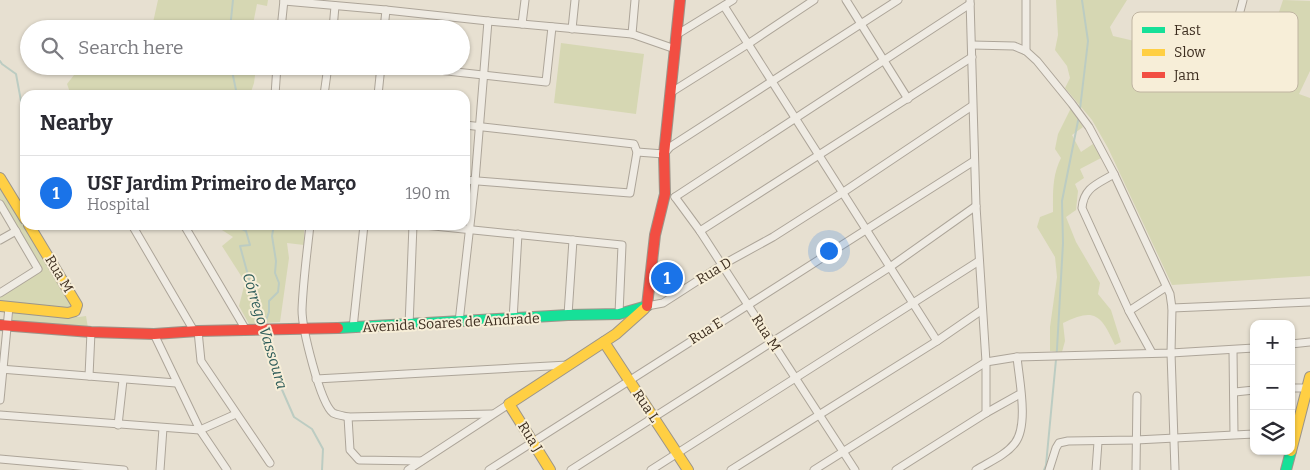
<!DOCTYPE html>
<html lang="en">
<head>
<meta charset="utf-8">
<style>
	body { margin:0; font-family:Bitter,serif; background:#f7f7f7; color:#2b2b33 }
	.controls { position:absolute; right:15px; bottom:15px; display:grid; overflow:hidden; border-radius:10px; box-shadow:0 1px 4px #0004 }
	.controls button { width:45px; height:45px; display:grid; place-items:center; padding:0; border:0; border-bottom:1px solid #e1e1e2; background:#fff; color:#2b2b33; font:25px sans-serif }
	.you { position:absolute; left:828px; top:250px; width:18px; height:18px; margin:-12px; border:4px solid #fff; border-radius:50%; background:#1a73e8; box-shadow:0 0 0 8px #1a73e833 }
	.badge { display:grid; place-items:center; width:32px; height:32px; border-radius:50%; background:#1a73e8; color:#fff; font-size:16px; font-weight:700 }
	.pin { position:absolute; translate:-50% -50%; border:2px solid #fff; box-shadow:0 1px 5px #0006 }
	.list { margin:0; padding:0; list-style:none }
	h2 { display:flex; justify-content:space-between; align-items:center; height:65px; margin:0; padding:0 20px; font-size:21px }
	h2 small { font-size:16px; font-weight:400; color:#7c7c81 }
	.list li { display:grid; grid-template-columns:32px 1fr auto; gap:15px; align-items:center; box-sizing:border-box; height:75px; padding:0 20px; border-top:1px solid #e1e1e2 }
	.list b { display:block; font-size:19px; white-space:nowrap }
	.list p { margin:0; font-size:16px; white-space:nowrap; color:#7c7c81 }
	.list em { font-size:16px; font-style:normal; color:#7c7c81 }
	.icon { flex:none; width:28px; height:28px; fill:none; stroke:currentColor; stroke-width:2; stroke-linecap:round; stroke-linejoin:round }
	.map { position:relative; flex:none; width:1310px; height:470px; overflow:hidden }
	.search { position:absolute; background:#fff; box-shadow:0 1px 4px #0004; left:20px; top:20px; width:450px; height:55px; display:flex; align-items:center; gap:12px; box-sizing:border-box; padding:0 18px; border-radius:28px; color:#7c7c81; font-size:19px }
	.panel { position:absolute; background:#fff; box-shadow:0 1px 4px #0004; left:20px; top:90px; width:450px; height:140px; border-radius:15px }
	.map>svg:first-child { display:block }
	.green { fill:#d6d7b3 }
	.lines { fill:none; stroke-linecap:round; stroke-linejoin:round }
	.stream { stroke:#bcccc2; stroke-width:2 }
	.street-casing { stroke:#ada599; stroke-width:9 }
	.fast-casing { stroke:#9c958a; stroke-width:12 }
	.slow-casing { stroke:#9c958a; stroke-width:12 }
	.jam-casing { stroke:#9c958a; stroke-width:12 }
	.street { stroke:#efebe3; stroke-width:7 }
	.fast { stroke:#16e098; stroke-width:10 }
	.slow { stroke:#ffcf43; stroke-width:10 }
	.jam { stroke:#f24e42; stroke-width:10 }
	.labels { text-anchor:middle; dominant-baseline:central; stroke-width:4; stroke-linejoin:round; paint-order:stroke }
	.street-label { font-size:14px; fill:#3d2e20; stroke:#f7eed8 }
	.water-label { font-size:15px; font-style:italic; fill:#2f5d5a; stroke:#f7eed8 }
	.key { fill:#f7eed8; stroke:#bfb4a1; stroke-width:1 }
	.key-label { font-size:14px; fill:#3d2e20 }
</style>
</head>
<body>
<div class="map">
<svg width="1310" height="470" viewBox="0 0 1310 470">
	<rect width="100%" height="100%" fill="#e7e0d1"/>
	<g class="green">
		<polygon points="158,0 268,0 267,6 257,4 252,29 150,29 152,27"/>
		<polygon points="1056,0 1127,0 1110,27 1113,36 1143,43 1150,50 1173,34 1235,64 1247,23 1273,30 1283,0 1310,1 1310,71 1299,94 1310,98 1310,276 1172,285 1108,148 1092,120 1065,88 1070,78 1067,66 1055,50 1058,35"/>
		<polygon points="561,43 644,54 636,114 554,103"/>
		<polygon points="81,66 255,66 256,68 254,83 250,95 71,95 67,84"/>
		<path d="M1071,108L1083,127L1072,135L1081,152L1093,144L1101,158L1080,169L1084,178L1075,184L1078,191L1076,210L1066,217L1076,242L1100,283L1098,294L1111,310L1121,342L1115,345C1101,315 1095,307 1063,323L1065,341L1062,352L1050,351V327L1057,277L1055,257L1037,227L1040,217L1053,212C1053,193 1052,176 1061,158L1055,149L1058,134Z"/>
		<polygon points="0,181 75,304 70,309 0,302 0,295 41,270 0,201"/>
		<polygon points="214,225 304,225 304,245 287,243 289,258 280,322 249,324 239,306 245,282 222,246 233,237"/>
		<polygon points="13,311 79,317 86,316 88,328 12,322"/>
	</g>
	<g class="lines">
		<g class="stream">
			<polyline points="230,29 233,0"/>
			<polyline points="0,61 2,64 16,74 21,101 25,105"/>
			<polyline points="231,66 237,95"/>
			<polyline points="1080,109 1088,41 1082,0"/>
			<polyline points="234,225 246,231 250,245 240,246 262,326"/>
			<polyline points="264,326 269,312 269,301 278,292 279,283 275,273 276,261 272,236 274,225"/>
			<polyline points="264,333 276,376 294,417 312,429 323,449 322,470"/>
			<polyline points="1044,470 1046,465 1057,349 1063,243 1062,201 1079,116"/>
		</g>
		<defs>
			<g id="street">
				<polyline points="846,0 908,99"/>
				<polyline points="970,0 976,206 986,362 986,413"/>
				<polyline points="284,1 386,10 488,21 632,34 675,49"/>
				<polyline points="724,6 937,341"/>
				<polyline points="522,24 525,0"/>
				<polyline points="281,29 284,0"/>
				<polyline points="333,29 335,6"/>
				<polyline points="384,29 386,10"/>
				<polyline points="572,29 575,0"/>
				<polyline points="632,34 635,0"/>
				<polyline points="676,35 733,0"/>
				<polyline points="972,45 1014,46 1026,51 1037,61 1072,104 1089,127 1114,174 1170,294 1172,308 1171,353 1175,470"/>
				<polyline points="1026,51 1026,0"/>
				<polyline points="1227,60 1243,0"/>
				<polyline points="402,66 546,82 552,27"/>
				<polyline points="670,93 748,44 814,0"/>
				<polyline points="275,95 277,66"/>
				<polyline points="324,95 328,66"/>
				<polyline points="378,95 381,66"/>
				<polyline points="465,125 634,144 637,152 630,193 465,180"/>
				<polyline points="637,152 664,154 670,147 898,0"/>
				<path d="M1114,174C1098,184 1084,187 1082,208L1129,311L1152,353"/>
				<polyline points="675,197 970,4"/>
				<polyline points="675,197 700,231 855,470"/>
				<polyline points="0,204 38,269 0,293"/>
				<polyline points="132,225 194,331"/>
				<polyline points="184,225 246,330"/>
				<path d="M310,225C307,253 303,282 302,310C302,328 320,403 333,413C337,415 344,416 348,417L492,414"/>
				<polyline points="424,225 622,245 619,314"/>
				<polyline points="700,231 972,57"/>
				<polyline points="0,240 16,231"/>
				<polyline points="647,306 663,303 722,265 773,237 842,193 972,106"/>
				<polyline points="1172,308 1310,302"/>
				<polyline points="1129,311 1166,287"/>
				<polyline points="568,315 573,240"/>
				<polyline points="513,320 518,234"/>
				<polyline points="459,322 475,181 488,21"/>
				<polyline points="409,326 413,225"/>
				<polyline points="353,328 364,225"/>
				<polyline points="198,331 201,361 270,463"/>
				<polyline points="154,334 200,430 227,470"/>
				<polyline points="1291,344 1310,342"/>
				<polyline points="1233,350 1234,434"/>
				<polyline points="0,369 176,383"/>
				<polyline points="89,376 91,332"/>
				<polyline points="316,379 568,365"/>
				<polyline points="1291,388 1307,388"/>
				<polyline points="1235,392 1254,390"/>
				<polyline points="0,400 9,307"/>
				<polyline points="0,415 200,430 236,414"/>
				<polyline points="348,417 350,450 359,460 421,461"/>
				<polyline points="118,425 123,380"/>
				<polyline points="0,459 124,470"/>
				<polyline points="160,470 163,428"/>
				<polyline points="408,470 509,404"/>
				<polyline points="489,470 974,161"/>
				<polyline points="571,470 890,267 976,206"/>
				<polyline points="651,470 979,261"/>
				<polyline points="731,470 937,341 982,310"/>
				<polyline points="814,470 986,362 1017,357 1171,353 1254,348"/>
				<polyline points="896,470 986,413 1020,394"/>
				<path d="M976,470C989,462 1006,455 1015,443C1029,425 1019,379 1017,357"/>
				<polyline points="1049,470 1056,448 1059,443 1068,441 1136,440 1254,434"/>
				<polyline points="1096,470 1098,442"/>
				<polyline points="1136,470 1137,396"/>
			</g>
			<g id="fast">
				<polyline points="338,328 568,315 619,314 647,306"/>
				<polyline points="1286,470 1291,451"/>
			</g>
			<g id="slow">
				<polyline points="0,178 25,219"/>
				<polyline points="0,306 68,313 75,311 77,305 29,225"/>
				<polyline points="604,342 688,470"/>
				<polyline points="1291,451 1310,377"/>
				<polyline points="550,470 509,404 616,334 644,309"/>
			</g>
			<g id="jam">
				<polyline points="647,306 655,235 665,194 664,154 680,0"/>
				<polyline points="0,325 91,332 154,334 198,331 338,328"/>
			</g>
		</defs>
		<use href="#street" class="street-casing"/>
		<use href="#fast" class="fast-casing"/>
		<use href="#slow" class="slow-casing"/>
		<use href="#jam" class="jam-casing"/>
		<use href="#street" class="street"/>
		<use href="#fast" class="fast"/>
		<use href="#slow" class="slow"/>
		<use href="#jam" class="jam"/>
	</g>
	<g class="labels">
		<g class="street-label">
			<text transform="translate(714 271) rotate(-31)">Rua D</text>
			<text transform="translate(59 274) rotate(59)">Rua M</text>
			<text transform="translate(451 323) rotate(-3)">Avenida Soares de Andrade</text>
			<text transform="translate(706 331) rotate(-32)">Rua E</text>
			<text transform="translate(766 333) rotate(57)">Rua M</text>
			<text transform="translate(646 406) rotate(56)">Rua L</text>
			<text transform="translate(530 437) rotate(58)">Rua J</text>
		</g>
		<g class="water-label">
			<text transform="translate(265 331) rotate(73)">Córrego Vassoura</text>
		</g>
	</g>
	<rect x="1132" y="12" width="166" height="80" rx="8" class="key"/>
	<rect x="1142" y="27" width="23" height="6" fill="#16e098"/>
	<rect x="1142" y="49" width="23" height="7" fill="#ffcf43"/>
	<rect x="1142" y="72" width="23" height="6" fill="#f24e42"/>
	<g class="key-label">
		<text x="1174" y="35">Fast</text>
		<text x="1174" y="57">Slow</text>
		<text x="1174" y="80">Jam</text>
	</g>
</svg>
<div class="controls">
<button>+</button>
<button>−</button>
<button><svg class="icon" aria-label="layers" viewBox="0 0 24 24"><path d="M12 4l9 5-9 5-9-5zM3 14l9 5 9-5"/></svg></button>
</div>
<div class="you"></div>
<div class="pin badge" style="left:667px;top:278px">1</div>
<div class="search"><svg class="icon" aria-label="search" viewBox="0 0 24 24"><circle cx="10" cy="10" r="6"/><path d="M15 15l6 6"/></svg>Search here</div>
<section class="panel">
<h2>Nearby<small></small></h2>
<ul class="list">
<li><span class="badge">1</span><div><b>USF Jardim Primeiro de Março</b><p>Hospital</p></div><em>190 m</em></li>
</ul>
</section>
</div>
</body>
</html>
